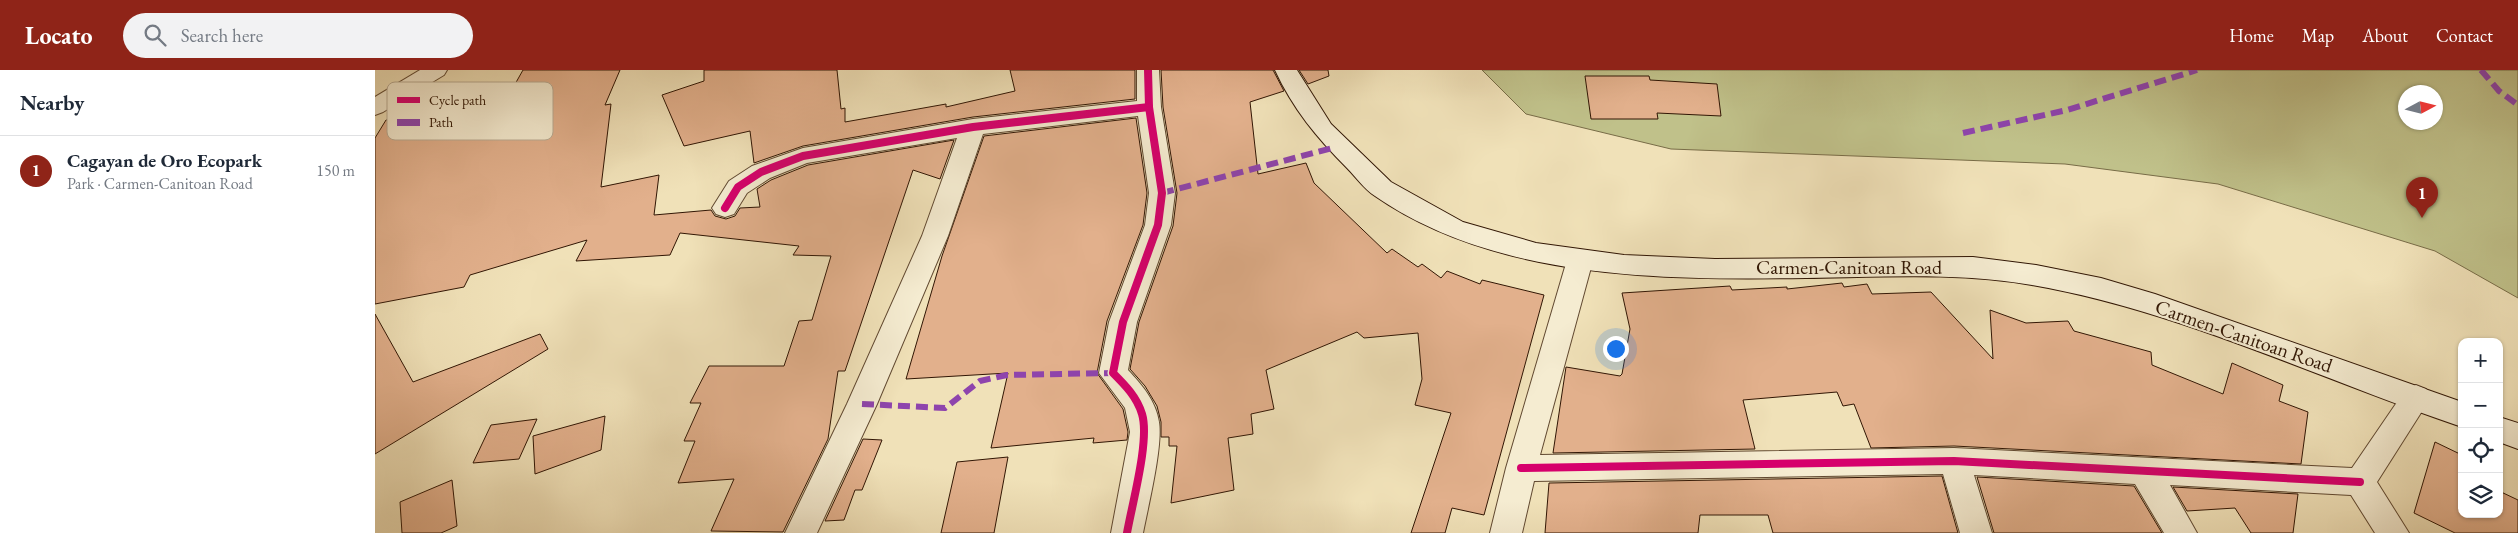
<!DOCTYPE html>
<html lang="en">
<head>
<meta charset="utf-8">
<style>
	body { margin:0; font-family:"EB Garamond",serif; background:#f2f2f3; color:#1f2937 }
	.controls { position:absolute; right:15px; bottom:15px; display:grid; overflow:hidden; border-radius:10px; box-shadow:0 1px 4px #0004 }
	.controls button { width:45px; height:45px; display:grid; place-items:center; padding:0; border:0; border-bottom:1px solid #e0e1e3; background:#fff; color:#1f2937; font:25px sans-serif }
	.compass { position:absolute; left:2023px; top:15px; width:45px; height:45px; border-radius:50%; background:#fff; box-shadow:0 1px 4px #0004; rotate:83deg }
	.you { position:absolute; left:1240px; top:278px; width:18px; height:18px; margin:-12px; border:4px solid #fff; border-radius:50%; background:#1a73e8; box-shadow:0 0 0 8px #1a73e833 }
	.badge { display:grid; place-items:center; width:32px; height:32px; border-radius:50%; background:#8f2418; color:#fff; font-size:16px; font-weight:700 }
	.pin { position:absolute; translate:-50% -41px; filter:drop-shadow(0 1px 2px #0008) }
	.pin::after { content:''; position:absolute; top:26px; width:18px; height:15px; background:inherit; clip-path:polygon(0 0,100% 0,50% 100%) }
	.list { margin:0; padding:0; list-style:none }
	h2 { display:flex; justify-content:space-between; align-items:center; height:65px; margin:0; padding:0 20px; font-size:21px }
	h2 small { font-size:16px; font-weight:400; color:#747a83 }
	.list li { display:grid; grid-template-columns:32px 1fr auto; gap:15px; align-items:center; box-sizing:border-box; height:70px; padding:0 20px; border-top:1px solid #e0e1e3 }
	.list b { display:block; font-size:19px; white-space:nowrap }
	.list p { margin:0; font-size:16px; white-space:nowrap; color:#747a83 }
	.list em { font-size:16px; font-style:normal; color:#747a83 }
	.icon { flex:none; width:28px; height:28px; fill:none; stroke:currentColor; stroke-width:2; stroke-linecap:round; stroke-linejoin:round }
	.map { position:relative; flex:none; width:2143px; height:463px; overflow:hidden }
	header { display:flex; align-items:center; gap:30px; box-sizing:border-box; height:70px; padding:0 25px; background:#8f2418; color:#fff }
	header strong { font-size:24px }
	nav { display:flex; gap:28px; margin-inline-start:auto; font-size:18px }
	.search { width:350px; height:45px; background:#f2f2f3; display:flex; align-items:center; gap:12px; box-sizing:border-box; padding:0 18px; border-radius:28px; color:#747a83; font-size:19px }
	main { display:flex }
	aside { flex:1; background:#fff }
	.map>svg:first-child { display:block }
	.green { fill:#c0c18a; stroke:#786c47; fill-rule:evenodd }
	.building { fill:#e2b08c; stroke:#311604 }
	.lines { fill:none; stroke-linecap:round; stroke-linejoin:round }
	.minor-casing { stroke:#614931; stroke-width:2 }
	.secondary-casing { stroke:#311604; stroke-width:2 }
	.minor { fill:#f5ecd1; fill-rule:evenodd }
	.secondary { fill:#f5ecd1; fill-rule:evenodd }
	.quiet { stroke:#8e44ad; stroke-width:6; stroke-dasharray:12 6; stroke-linecap:butt }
	.cycleway-casing { stroke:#f5ecd1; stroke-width:11 }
	.cycleway { stroke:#d6006c; stroke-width:8 }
	.labels { text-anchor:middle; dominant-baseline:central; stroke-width:4; stroke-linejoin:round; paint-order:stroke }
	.street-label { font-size:20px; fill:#311604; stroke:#f5ecd1 }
	.key { fill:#f5ecd1; stroke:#baac94; stroke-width:1 }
	.key-label { font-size:14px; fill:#311604 }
</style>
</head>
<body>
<header>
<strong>Locato</strong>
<div class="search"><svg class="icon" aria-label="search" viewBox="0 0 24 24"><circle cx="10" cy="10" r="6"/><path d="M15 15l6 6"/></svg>Search here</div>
<nav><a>Home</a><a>Map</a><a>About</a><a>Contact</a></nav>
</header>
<main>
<aside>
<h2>Nearby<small></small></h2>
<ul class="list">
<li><span class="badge">1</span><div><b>Cagayan de Oro Ecopark</b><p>Park · Carmen-Canitoan Road</p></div><em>150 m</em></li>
</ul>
</aside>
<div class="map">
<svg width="2143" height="463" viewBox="0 0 2143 463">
	<rect width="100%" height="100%" fill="#f0e1b8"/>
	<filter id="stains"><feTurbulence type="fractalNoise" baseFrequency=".004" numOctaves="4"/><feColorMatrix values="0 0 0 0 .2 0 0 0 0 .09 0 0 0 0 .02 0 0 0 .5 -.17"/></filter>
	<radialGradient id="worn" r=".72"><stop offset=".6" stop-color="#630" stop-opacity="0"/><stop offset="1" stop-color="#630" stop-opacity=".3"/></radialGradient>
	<path class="green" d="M1107,0H2143V228L2060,181L1843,114L1690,94L1296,79L1151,44ZM2030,22H2060V52H2030Z"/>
	<g class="building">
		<polygon points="148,0 245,0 230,35 236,34 226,117 284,105 279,145 336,140 340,146 351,149 360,146 365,138 385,137 382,119 396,110 433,95 579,70 565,109 538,100 470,301 463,301 453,369 408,462 336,461 359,409 303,413 320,371 309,371 326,333 315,333 334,296 409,296 424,251 437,250 456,186 418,185 424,176 305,163 295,185 201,191 212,170 95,205 89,217 0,234 0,68 11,50 126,39"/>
		<polygon points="329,0 462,0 466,39 470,38 470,52 571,34 571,37 640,21 635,0 760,0 760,29 598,47 428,76 379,93 375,61 309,76 287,25 329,11"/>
		<polygon points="786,0 898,0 909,21 875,32 883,104 931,93 939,113 1012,183 1017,179 1043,197 1047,194 1066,208 1072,201 1105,214 1107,210 1169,225 1109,445 1077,438 1070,463 1036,463 1076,343 1040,335 1047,309 1043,263 989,268 982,262 891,300 899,339 876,344 878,364 853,368 859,420 796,433 802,376 794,376 794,367 786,367 786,352 782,336 770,316 755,299 764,252 798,156 802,123 788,37"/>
		<polygon points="924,0 953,0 954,6 933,14"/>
		<polygon points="1210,6 1274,6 1275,10 1342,14 1346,46 1282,43 1283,49 1216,49"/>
		<polygon points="761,48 772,123 768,155 732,251 722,303 748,339 753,362 752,370 718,373 719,368 616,378 633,303 531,309 567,186 609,66"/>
		<polygon points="1467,213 1469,217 1492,214 1497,224 1556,222 1618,289 1615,240 1651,253 1693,251 1699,261 1776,282 1777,295 1848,324 1857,293 1908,315 1904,331 1933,342 1926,394 1579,376 1496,378 1479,334 1468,336 1462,322 1368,330 1380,379 1178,383 1191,297 1245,306 1247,304 1255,259 1247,223 1355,216 1357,220 1412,217 1412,219"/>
		<polygon points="0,244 38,312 165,264 173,279 0,384"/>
		<polygon points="230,346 226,380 160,404 158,366"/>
		<polygon points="162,349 144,389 98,393 116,355"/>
		<polygon points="488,369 507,370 487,420 480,420 469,450 450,451"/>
		<polygon points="2060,372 2087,385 2087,444 2124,444 2124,421 2143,430 2143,463 2080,463 2039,443"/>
		<polygon points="633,387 619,463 566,463 582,392"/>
		<polygon points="1567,406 1583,463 1398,463 1393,445 1325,445 1323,463 1170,463 1174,413"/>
		<polygon points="1602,407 1759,416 1787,463 1619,463"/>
		<polygon points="77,410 82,456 66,463 27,463 25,432"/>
		<polygon points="1798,417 1923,424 1918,463 1876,463 1860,438 1812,441"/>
	</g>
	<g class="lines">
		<defs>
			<g id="minor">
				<polygon points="45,0 72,0 69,5 8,42 0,45 0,27"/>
				<path d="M762,0H784L786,37L800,123L796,155L762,252L753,300C767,315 781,331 784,352C788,376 773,437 768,463H736L755,362L750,338L724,303L734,252L770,155L774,123L763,46L608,64L573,166L502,334L442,463H410L472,334L547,166L582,68L432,93L395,108L372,123L359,144L350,147L341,144L337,138L354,111L377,96L428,78L598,49L762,31Z"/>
				<polygon points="1205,180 1214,183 1218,190 1165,385 1579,378 1977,398 2031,319 2041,315 2051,319 2056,327 2002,412 2034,463 2000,463 1976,425 1795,415 1822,463 1789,463 1760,414 1599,405 1617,463 1585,463 1568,404 1159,411 1147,463 1115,463 1131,398 1192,190 1196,183"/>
			</g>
			<g id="secondary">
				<path d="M900,0H922L956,54L1016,112L1088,152L1161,173L1249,185L1340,189L1598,187L1661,195L1726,208L1780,224L2087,332V357C1944,309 1806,241 1657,215C1583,202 1507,207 1431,208C1289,210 1121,210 1000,126C989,119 981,107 972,98C942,68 918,39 900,0Z"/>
				<polygon points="2124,347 2143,353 2143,379 2124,372"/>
			</g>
		</defs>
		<use href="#minor" class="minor-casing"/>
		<use href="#secondary" class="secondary-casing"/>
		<use href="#minor" class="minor"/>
		<use href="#secondary" class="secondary"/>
		<g class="quiet">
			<polyline points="2106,0 2124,21 2143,35"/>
			<polyline points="1588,63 1692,40 1822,0"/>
			<polyline points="787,123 961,77"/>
			<polyline points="487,334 570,338 605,311 632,305 738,303"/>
		</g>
		<defs>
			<g id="cycleway">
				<polyline points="350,138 363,117 386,102 428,86 598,57 774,37"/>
				<polyline points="1146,398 1579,391 1985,412"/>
				<path d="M752,463C757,434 775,370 767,344C762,327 750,315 738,303L748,252L783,155L787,123L774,37L773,0"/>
			</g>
		</defs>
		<use href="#cycleway" class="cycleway-casing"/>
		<use href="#cycleway" class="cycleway"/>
	</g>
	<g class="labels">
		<g class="street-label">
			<text x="1474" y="197">Carmen-Canitoan Road</text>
			<text transform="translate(1869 266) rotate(19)">Carmen-Canitoan Road</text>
		</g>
	</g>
	<rect x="12" y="12" width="166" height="58" rx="8" class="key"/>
	<rect x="22" y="27" width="23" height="6" fill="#d6006c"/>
	<rect x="22" y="49" width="23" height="7" fill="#8e44ad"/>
	<g class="key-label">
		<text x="54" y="35">Cycle path</text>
		<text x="54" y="57">Path</text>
	</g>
	<rect width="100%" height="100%" filter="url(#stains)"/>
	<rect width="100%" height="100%" fill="url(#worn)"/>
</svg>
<div class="controls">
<button>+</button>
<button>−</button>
<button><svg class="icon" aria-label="locate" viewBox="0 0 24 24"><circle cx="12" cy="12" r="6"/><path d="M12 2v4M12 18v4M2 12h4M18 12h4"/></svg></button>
<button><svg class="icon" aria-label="layers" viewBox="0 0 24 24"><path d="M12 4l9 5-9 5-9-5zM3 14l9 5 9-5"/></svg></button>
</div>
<svg class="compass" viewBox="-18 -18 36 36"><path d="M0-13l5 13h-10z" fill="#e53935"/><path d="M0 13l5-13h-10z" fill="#747a83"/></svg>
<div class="you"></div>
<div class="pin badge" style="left:2047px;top:148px">1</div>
</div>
</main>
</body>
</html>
